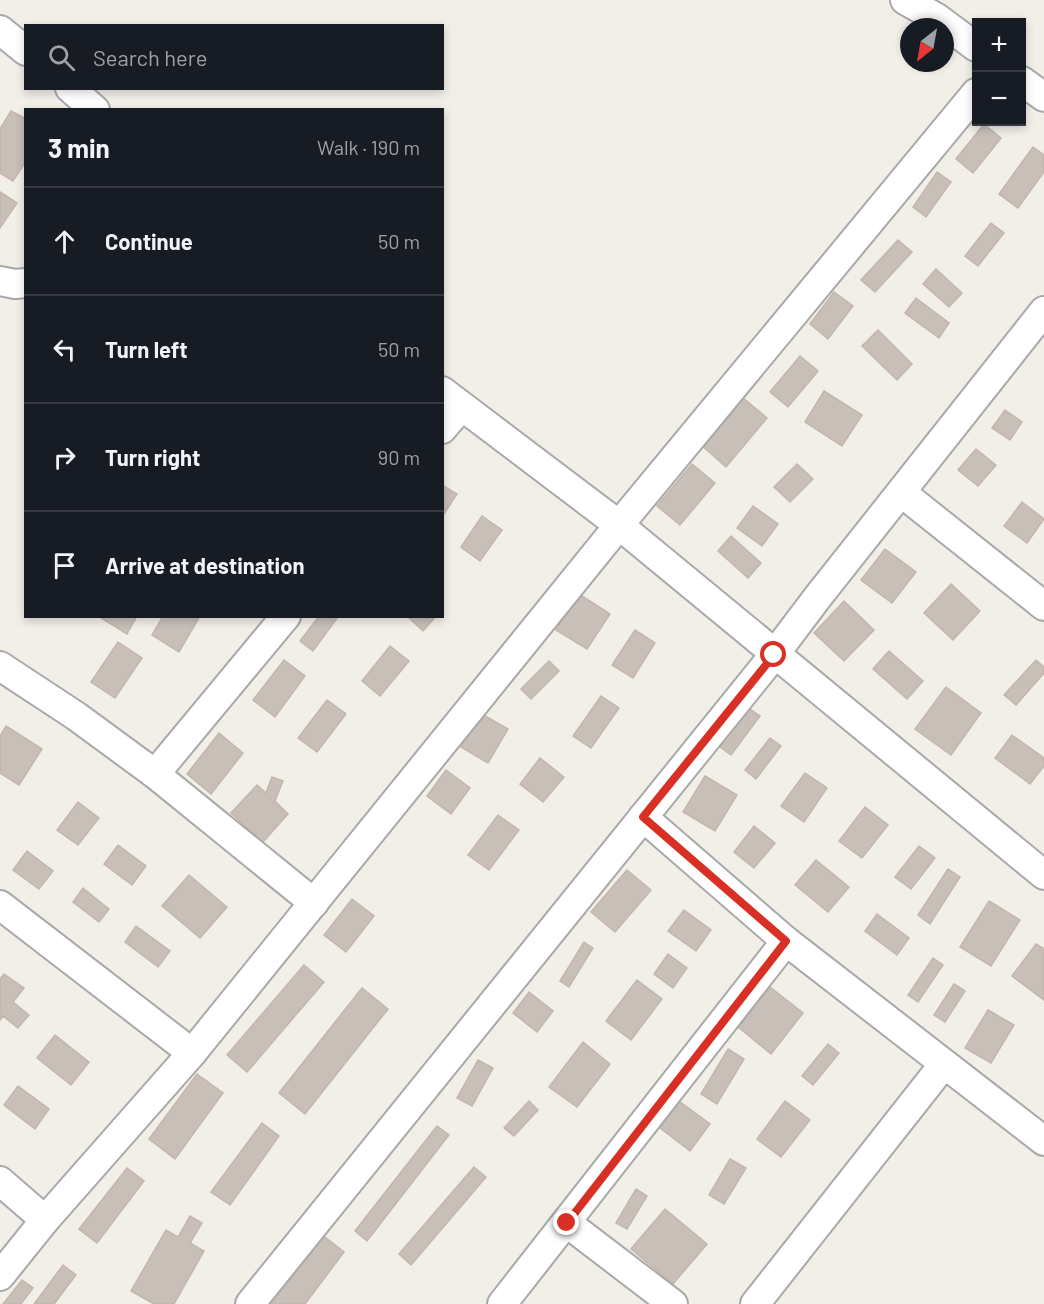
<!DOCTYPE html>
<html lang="en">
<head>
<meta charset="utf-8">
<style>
	body { margin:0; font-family:Barlow,sans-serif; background:#20242c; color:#f1f3f6 }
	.controls { position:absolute; right:18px; top:18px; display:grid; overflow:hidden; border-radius:0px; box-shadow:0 3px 9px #0003 }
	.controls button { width:54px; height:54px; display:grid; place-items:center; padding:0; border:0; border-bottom:2px solid #363941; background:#171b24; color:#f1f3f6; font:30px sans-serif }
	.compass { position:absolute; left:900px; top:18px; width:54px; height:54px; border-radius:50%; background:#171b24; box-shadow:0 3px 9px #0003; rotate:211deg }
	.stop { position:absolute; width:18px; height:18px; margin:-14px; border:4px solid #d93025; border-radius:50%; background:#fff }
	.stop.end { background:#d93025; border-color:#fff; box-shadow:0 2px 6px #0008 }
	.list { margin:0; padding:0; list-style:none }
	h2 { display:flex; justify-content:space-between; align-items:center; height:78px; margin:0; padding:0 24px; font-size:26px }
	h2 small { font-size:20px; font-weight:400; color:#9ea1a6 }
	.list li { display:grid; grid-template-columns:39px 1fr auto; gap:18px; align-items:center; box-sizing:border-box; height:108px; padding:0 24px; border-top:2px solid #363941 }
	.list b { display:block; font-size:22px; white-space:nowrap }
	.list em { font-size:20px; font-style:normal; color:#9ea1a6 }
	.icon { flex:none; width:33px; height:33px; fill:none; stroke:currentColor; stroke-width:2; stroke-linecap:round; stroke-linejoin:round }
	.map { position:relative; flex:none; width:1044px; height:1304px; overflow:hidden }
	.search { position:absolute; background:#171b24; box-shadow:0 3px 9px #0003; left:24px; top:24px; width:420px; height:66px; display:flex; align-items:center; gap:15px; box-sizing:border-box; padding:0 21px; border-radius:0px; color:#9ea1a6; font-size:22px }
	.panel { position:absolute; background:#171b24; box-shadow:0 3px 9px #0003; left:24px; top:108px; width:420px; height:510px; border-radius:0px }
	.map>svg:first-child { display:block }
	.building { fill:#c7bfb8; stroke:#c4b6ab; stroke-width:1.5 }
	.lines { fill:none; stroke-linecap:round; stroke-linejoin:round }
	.street-casing { stroke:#a9a9a9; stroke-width:32 }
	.street { stroke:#fff; stroke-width:28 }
	.route { stroke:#d93025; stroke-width:8 }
</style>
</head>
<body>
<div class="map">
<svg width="1044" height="1304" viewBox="0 0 1044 1304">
	<rect width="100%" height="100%" fill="#f2efe9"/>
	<g class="building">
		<polygon points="11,111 26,119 26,161 13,181 0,173 0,129"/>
		<polygon points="984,124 1001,138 973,173 956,159"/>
		<polygon points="1033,147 1044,155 1044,172 1018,208 999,194"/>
		<polygon points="937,172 951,182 926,217 913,207"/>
		<polygon points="0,192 17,203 0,228"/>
		<polygon points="991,223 1004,233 978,266 965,256"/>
		<polygon points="898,240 912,252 875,292 861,280"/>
		<polygon points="936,269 962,293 949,307 923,284"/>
		<polygon points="834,292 853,306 828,339 810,324"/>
		<polygon points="916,298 949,323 939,338 905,313"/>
		<polygon points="878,330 912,364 897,380 862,346"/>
		<polygon points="800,356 818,371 788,407 770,392"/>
		<polygon points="824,391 862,415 842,446 805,422"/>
		<polygon points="742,397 767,418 726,467 701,445"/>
		<polygon points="1005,410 1022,422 1010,440 992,428"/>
		<polygon points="976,449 996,465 978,486 958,470"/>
		<polygon points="692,464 715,483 680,525 657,506"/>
		<polygon points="797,464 813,479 790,502 774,487"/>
		<polygon points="442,485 457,494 442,517"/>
		<polygon points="1022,502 1044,519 1027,543 1004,526"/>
		<polygon points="753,506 778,524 762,546 737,528"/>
		<polygon points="482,516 502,530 480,561 461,547"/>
		<polygon points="731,536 761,563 748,578 718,551"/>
		<polygon points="885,549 916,572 892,603 861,580"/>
		<polygon points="951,584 980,611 953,640 924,613"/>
		<polygon points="579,594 610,614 587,649 556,630"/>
		<polygon points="844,601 874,630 844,661 814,633"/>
		<polygon points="98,616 137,616 127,634"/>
		<polygon points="163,616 200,616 179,652 152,635"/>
		<polygon points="319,616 338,617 313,651 300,641"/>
		<polygon points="407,616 436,616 423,631"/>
		<polygon points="635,630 655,643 633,678 612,665"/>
		<polygon points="118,642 142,658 115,698 91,682"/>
		<polygon points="390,646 409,661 380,696 362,681"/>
		<polygon points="889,651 923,681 907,699 873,669"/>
		<polygon points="284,660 305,676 275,717 253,700"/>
		<polygon points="1036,660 1044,667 1044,673 1016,705 1004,695"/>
		<polygon points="549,661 559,671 531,699 521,689"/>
		<polygon points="946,687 981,713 951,755 915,729"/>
		<polygon points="601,696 619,708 591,748 573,736"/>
		<polygon points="327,700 346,714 317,752 298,738"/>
		<polygon points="747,707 760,716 731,755 719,746"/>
		<polygon points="480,713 508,729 488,763 461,747"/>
		<polygon points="6,726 42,749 19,785 0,773 0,736"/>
		<polygon points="219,733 243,753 211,794 187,774"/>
		<polygon points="1012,735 1044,758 1044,766 1030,784 995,758"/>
		<polygon points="770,738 781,746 756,779 745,770"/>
		<polygon points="540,758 564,777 543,802 520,784"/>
		<polygon points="446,770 470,788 451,814 427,796"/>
		<polygon points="805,773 827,788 804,822 781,806"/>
		<polygon points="705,776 737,795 715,831 683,812"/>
		<polygon points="272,777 283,781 275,801 288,814 263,842 231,813 257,785 266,793"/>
		<polygon points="78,802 99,818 78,845 57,830"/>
		<polygon points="865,807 888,825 862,858 839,841"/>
		<polygon points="498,815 519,830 489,870 468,855"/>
		<polygon points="754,826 775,843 754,868 734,852"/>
		<polygon points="118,845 146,866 132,885 104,864"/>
		<polygon points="919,846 935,858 911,889 895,877"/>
		<polygon points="27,851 53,871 39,889 13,870"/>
		<polygon points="816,860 849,887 828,912 795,885"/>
		<polygon points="948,869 960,877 930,924 918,915"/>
		<polygon points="627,870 651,890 615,932 591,912"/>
		<polygon points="189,875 227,907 200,938 162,906"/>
		<polygon points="83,888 109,909 99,922 73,902"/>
		<polygon points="352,899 374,916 346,952 324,935"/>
		<polygon points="989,901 1020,920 991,966 960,947"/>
		<polygon points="684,910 711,930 696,951 668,931"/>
		<polygon points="877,914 909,938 897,955 865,931"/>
		<polygon points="136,926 170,951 158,967 125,942"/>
		<polygon points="584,942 593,948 569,987 560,981"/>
		<polygon points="1036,944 1044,949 1044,1000 1012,976"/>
		<polygon points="668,954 687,968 673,988 654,974"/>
		<polygon points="933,958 943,965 918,1002 908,995"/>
		<polygon points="304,965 324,982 247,1072 227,1055"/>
		<polygon points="4,974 24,988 13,1002 29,1015 18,1028 3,1016 0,1020 0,979"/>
		<polygon points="637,980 662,999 631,1040 606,1021"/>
		<polygon points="954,984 965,991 945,1022 934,1015"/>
		<polygon points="770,987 803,1013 771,1054 738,1027"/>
		<polygon points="362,988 388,1009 305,1114 279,1093"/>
		<polygon points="529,992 553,1011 537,1032 513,1013"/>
		<polygon points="988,1010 1014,1025 991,1063 965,1048"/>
		<polygon points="55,1035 89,1062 71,1085 37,1058"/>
		<polygon points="583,1042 610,1064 577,1107 549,1087"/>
		<polygon points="828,1044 839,1053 813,1085 802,1076"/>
		<polygon points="728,1049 744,1059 717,1104 701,1094"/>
		<polygon points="478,1060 493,1068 472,1106 457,1098"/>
		<polygon points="197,1074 223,1093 175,1159 149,1139"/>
		<polygon points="18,1086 49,1109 35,1129 4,1105"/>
		<polygon points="529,1101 538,1110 514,1136 504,1128"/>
		<polygon points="679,1101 710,1124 690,1151 659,1127"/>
		<polygon points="785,1101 810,1120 781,1157 757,1139"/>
		<polygon points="262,1123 279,1136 230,1205 211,1192"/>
		<polygon points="437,1126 449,1135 367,1241 355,1231"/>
		<polygon points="730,1159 746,1168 724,1204 709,1195"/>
		<polygon points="474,1167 486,1177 411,1265 399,1254"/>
		<polygon points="127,1168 144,1181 97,1243 79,1229"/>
		<polygon points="636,1189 647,1196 627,1229 616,1223"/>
		<polygon points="665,1209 707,1244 673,1284 631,1249"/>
		<polygon points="190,1216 202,1223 190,1243 204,1251 174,1304 154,1304 131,1291 166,1230 178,1237"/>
		<polygon points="317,1231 344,1252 305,1304 267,1304"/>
		<polygon points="63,1265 76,1275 54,1304 34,1304"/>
		<polygon points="22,1280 33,1288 21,1304 3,1304"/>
	</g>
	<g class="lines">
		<defs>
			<g id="street">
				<polyline points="905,0 937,18 976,47"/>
				<polyline points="0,30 26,51"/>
				<polyline points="1022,81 1044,97"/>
				<polyline points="70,88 95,110"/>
				<polyline points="0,281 15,284 26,283"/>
				<polyline points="442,391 619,525 1044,875"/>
				<polyline points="442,429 461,407"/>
				<polyline points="902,493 1044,606"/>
				<polyline points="0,666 76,716 155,774 314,903"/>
				<polyline points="155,774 286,616"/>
				<polyline points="643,817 786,941 1044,1141"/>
				<polyline points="0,905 192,1053"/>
				<polyline points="0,1181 45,1220"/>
				<polyline points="567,1223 673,1304"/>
				<polyline points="0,1276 45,1220 192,1053 619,525 976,93"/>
				<polyline points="250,1304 774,655 817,598 1044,311"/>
				<polyline points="502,1304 786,941"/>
				<polyline points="755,1304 944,1064"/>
			</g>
		</defs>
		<use href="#street" class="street-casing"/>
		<use href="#street" class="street"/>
	</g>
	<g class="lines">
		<polyline class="route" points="567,1223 786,941 643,817 774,655"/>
	</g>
</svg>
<div class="controls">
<button>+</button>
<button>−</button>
</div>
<svg class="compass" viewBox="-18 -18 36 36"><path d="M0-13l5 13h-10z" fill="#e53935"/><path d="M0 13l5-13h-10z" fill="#9ea1a6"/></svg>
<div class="stop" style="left:774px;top:655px"></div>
<div class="stop end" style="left:567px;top:1223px"></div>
<div class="search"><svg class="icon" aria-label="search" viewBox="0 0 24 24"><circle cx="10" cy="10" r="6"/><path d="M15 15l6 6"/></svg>Search here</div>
<section class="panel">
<h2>3 min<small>Walk · 190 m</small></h2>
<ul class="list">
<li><svg class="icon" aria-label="ahead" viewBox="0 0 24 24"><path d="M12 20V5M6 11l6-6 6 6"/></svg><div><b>Continue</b></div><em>50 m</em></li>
<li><svg class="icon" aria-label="left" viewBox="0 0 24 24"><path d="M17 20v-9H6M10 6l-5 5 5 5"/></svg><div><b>Turn left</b></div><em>50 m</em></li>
<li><svg class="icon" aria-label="right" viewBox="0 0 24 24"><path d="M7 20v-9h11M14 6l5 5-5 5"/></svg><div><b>Turn right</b></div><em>90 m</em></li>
<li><svg class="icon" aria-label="arrive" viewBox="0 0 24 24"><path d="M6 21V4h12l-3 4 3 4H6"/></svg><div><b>Arrive at destination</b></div></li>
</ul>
</section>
</div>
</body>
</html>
